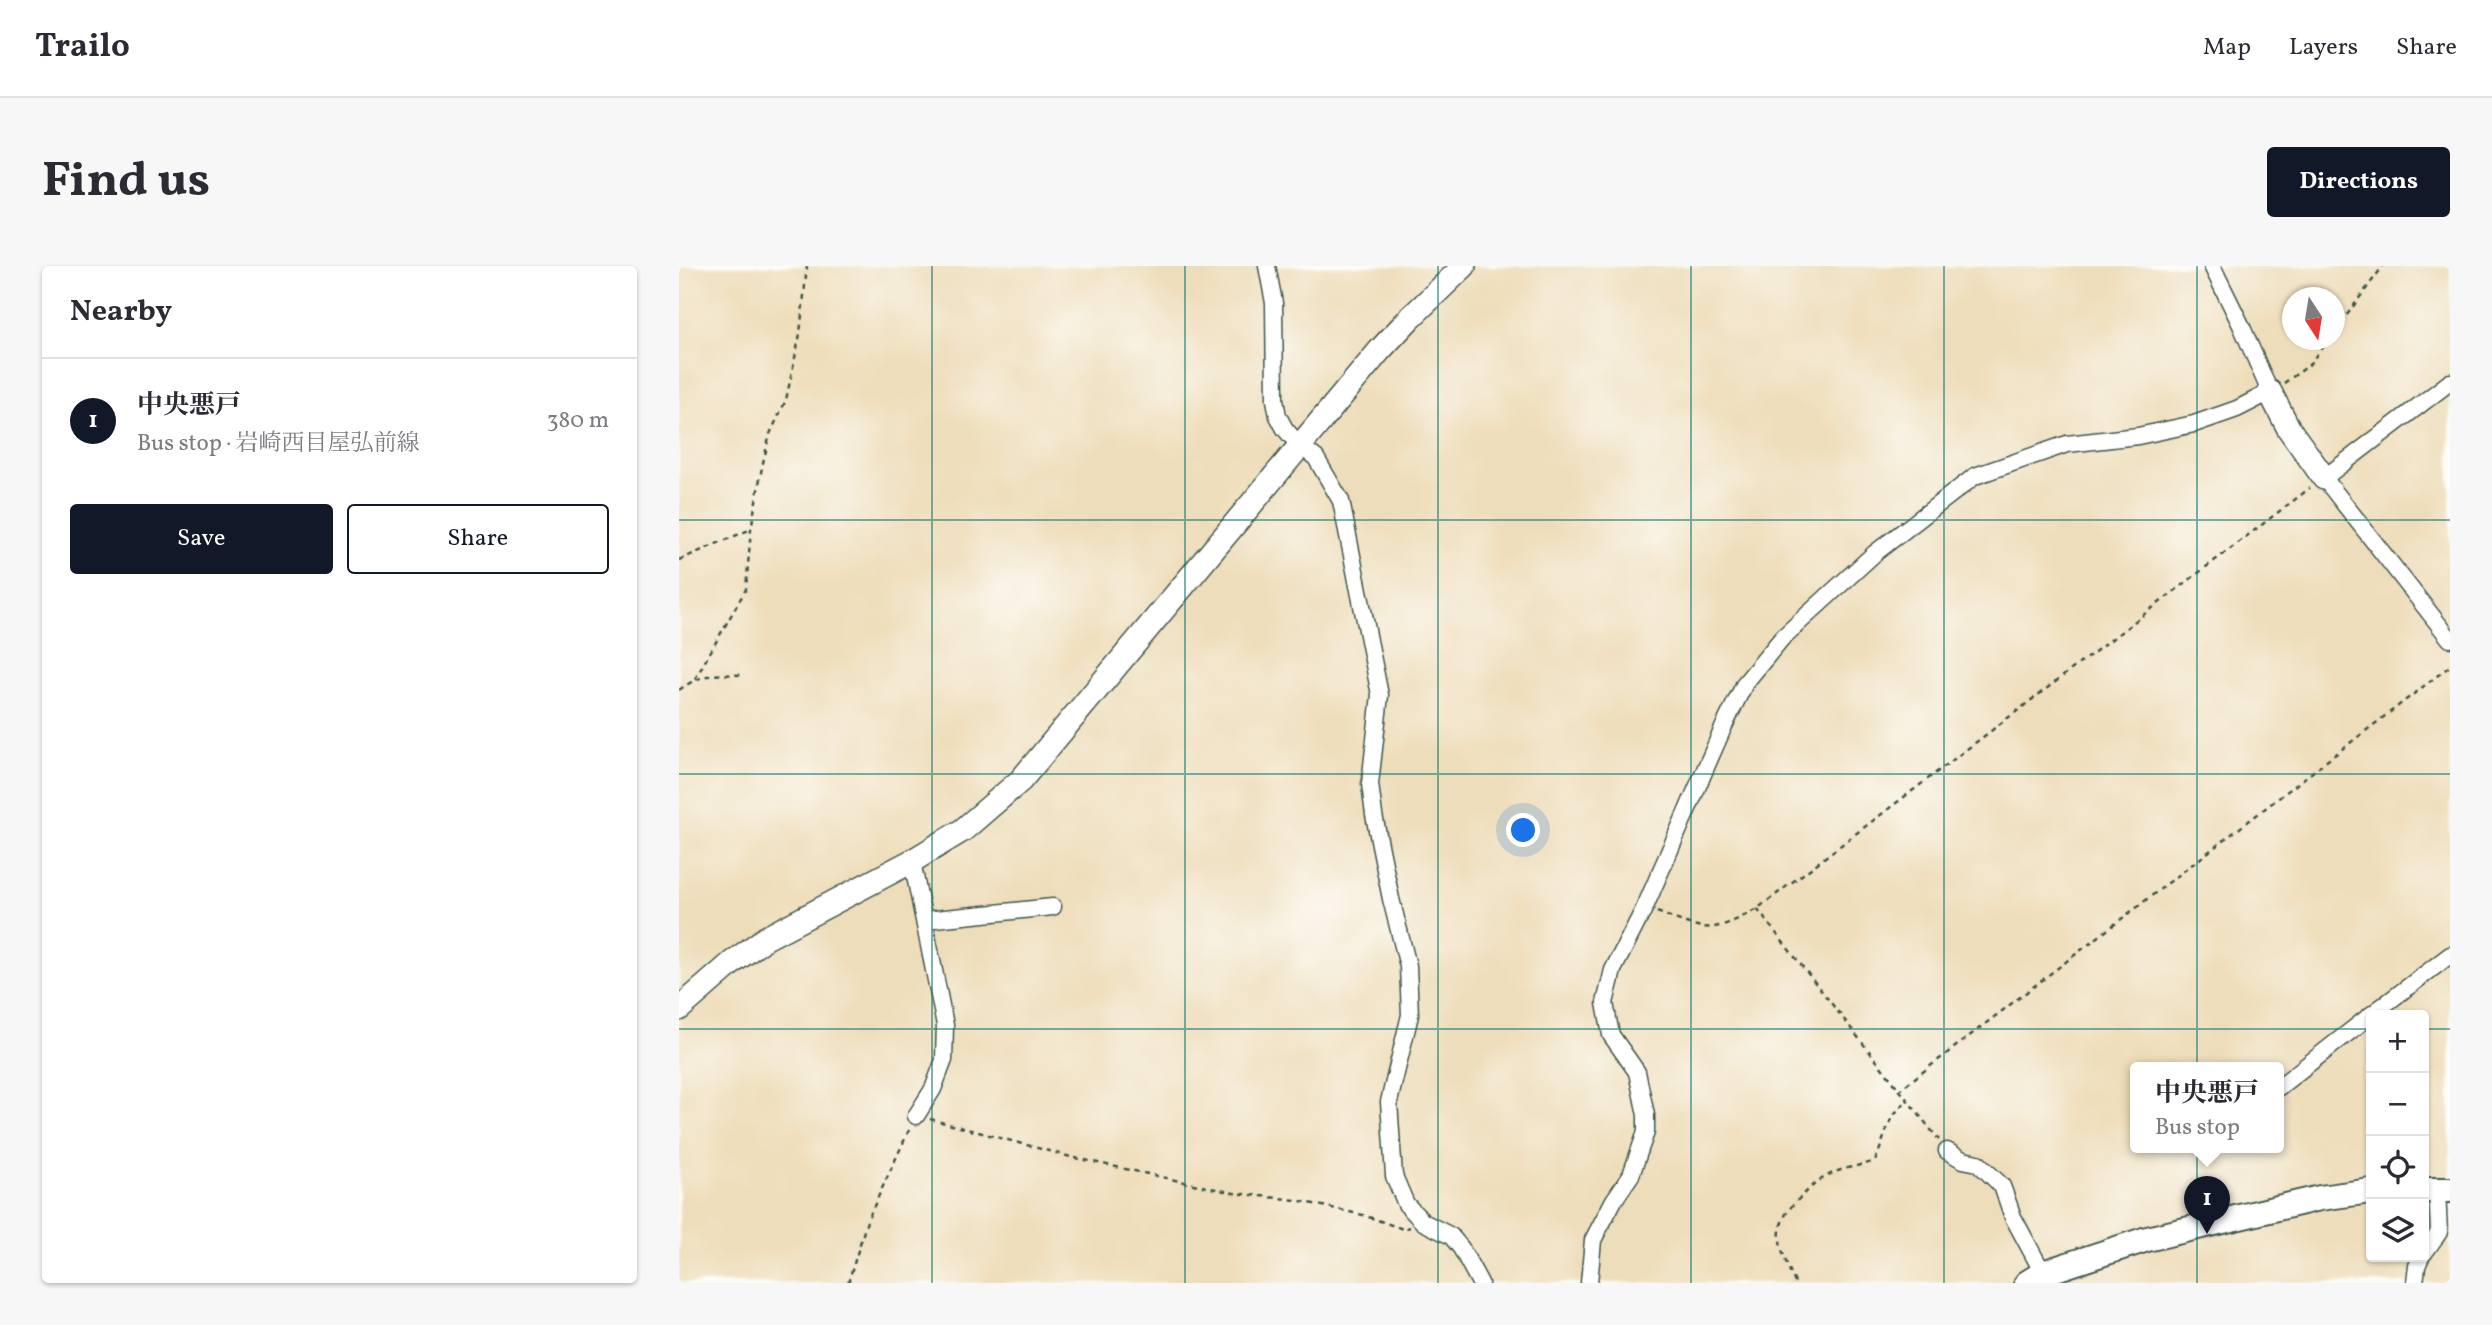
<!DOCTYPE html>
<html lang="en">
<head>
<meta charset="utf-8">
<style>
	body { margin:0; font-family:Vollkorn,"Noto Serif JP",serif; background:#f7f7f7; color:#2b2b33 }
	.controls { position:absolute; right:21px; bottom:21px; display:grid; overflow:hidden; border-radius:7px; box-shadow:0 2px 5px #0004 }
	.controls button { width:63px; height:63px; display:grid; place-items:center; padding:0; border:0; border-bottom:2px solid #e1e1e2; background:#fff; color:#2b2b33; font:35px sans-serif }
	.compass { position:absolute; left:1603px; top:21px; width:63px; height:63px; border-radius:50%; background:#fff; box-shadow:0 2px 5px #0004; rotate:168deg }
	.you { position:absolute; left:845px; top:565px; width:24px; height:24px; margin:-18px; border:5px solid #fff; border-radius:50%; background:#1a73e8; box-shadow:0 0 0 10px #1a73e833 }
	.badge { display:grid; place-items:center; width:46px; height:46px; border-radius:50%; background:#111827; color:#fff; font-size:23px; font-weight:700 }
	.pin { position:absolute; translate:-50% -58px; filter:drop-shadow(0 2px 4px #0008) }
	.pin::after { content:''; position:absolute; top:37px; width:24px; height:21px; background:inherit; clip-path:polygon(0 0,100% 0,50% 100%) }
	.popup { position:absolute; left:1451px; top:796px; width:154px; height:91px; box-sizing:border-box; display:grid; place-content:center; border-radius:7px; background:#fff; filter:drop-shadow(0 2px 5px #0005); font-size:23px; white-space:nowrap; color:#7c7c81 }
	.popup b { font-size:26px; color:#2b2b33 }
	.popup::after { content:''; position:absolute; left:50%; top:100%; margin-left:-14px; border:14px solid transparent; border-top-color:#fff }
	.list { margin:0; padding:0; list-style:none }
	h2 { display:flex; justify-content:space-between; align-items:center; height:91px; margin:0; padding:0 28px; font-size:30px }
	h2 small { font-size:23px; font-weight:400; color:#7c7c81 }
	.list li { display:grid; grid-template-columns:46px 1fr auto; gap:21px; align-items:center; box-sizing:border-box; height:126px; padding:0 28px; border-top:2px solid #e1e1e2 }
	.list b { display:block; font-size:26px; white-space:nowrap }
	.list p { margin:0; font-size:23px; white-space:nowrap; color:#7c7c81 }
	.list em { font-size:23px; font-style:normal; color:#7c7c81 }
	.actions { display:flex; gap:14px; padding:21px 28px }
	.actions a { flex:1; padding:16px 0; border:2px solid #111827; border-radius:7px; text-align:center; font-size:24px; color:#111827 }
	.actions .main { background:#111827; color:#fff }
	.icon { flex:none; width:38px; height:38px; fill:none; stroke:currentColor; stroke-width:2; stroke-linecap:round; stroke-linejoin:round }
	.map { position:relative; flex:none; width:1771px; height:1017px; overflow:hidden; border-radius:7px }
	header { display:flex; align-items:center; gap:42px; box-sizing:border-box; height:98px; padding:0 35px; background:#fff; border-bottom:2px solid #e1e1e2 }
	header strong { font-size:33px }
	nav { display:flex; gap:38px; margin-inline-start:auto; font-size:24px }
	.intro { display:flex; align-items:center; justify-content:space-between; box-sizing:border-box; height:168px; padding:0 42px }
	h1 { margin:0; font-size:49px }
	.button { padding:18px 32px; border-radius:7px; background:#111827; color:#fff; font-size:24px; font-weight:700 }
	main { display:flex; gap:42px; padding:0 42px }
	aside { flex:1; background:#fff; border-radius:7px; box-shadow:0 2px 5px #0004 }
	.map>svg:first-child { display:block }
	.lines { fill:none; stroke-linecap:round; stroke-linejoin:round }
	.street-casing { stroke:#3e5548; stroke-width:19 }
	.secondary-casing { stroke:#3e5548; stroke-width:26 }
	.primary-casing { stroke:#3e5548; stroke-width:28 }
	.path { stroke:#3e5548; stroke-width:2.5; stroke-dasharray:5 5; stroke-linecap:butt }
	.street { stroke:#fff; stroke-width:16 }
	.secondary { stroke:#fff; stroke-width:23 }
	.primary { stroke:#fff; stroke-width:24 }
	.grid { fill:none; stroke:#0f766e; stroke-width:2; stroke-opacity:0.55 }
</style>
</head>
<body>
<header>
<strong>Trailo</strong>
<nav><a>Map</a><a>Layers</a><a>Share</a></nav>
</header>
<div class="intro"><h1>Find us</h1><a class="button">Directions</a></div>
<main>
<aside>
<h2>Nearby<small></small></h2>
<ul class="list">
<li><span class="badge">1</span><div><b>中央悪戸</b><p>Bus stop · 岩崎西目屋弘前線</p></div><em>380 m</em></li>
</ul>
<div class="actions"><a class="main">Save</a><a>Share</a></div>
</aside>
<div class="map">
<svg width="1771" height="1017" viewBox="0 0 1771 1017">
	<rect width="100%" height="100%" fill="#fdfcf7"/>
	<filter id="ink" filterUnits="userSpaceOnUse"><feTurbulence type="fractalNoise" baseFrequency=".0143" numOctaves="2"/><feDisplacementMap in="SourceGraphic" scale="14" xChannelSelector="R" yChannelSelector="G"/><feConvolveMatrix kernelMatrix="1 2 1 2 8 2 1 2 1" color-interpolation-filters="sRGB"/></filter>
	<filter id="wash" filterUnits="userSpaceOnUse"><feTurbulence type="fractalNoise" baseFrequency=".00686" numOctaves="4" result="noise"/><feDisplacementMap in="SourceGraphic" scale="28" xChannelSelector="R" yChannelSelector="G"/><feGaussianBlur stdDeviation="1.57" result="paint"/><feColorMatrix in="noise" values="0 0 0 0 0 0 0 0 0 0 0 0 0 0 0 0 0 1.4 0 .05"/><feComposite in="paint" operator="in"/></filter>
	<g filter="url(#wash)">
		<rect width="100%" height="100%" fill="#eeddba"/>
	</g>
	<g filter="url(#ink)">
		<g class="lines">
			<defs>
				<g id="street">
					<polyline points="588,0 595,37 596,134 599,150 606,163 620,179 637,192 662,235 701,429 691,518 695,549 712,633 729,700 731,749 710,836 715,910 727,938 744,956 772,970 782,982 801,1017"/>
					<polyline points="1771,116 1645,212 1771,373"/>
					<polyline points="233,595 266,759 265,794 254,823 237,850"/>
					<polyline points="246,654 374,641"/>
					<polyline points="1692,749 1771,689"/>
					<polyline points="1600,821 1692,749"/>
					<polyline points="1268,885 1284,894 1299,897 1323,920 1334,951 1364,1007"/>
					<polyline points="1745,987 1760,966 1758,924"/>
					<polyline points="910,1017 914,974 935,934 952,909 967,866 967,849 958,806 932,769 926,737 934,704 966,641 1045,460 1066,417 1103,372 1196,287 1296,210 1388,178 1459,170 1515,158 1558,143 1591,126 1562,59 1533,0"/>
					<polyline points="1736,1017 1738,1000 1742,991"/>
				</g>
				<g id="secondary">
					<polyline points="1591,126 1610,163 1645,212"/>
					<polyline points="0,743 54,696 87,672 233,595 284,564 342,514 701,84 730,53 785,0"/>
				</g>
				<g id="primary">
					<polyline points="1745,924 1771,924"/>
					<polyline points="1348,1017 1364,1007 1468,973 1641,932 1692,925"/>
				</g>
			</defs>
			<use href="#street" class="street-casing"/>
			<use href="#secondary" class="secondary-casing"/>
			<use href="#primary" class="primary-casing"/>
			<g class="path">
				<polyline points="1656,65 1704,0"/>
				<polyline points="1605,117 1629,100 1649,74"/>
				<polyline points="0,294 72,263"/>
				<polyline points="16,413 67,323 72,263 83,201 91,168 107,134 121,68 128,0"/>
				<path d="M0,424C24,407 34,408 62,409"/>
				<polyline points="1078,643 1260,874"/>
				<path d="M978,646C1027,665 1031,669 1078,643L1631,222"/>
				<polyline points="1219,825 1771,400"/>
				<polyline points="251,853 392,891 555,927 617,934 684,949 724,963 731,961"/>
				<polyline points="169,1017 188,955 231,862"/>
				<path d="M1116,1017C1100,980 1089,960 1123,930C1132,921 1142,912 1154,907C1167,901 1182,900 1196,895C1207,872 1206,853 1228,835"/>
			</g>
			<use href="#street" class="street"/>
			<use href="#secondary" class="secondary"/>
			<use href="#primary" class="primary"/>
		</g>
	</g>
	<path class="grid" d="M253,0V1017M506,0V1017M759,0V1017M1012,0V1017M1265,0V1017M1518,0V1017M0,254H1771M0,508H1771M0,763H1692M1745,763H1771"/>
</svg>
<div class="controls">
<button>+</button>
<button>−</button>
<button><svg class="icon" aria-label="locate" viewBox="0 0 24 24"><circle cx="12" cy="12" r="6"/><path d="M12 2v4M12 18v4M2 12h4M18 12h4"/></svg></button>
<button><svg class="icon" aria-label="layers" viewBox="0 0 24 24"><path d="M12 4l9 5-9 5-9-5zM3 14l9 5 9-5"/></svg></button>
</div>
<svg class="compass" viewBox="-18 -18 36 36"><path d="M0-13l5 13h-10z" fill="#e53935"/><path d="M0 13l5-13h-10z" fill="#7c7c81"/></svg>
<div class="you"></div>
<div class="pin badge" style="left:1528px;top:968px">1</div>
<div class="popup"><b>中央悪戸</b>Bus stop</div>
</div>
</main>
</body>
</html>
